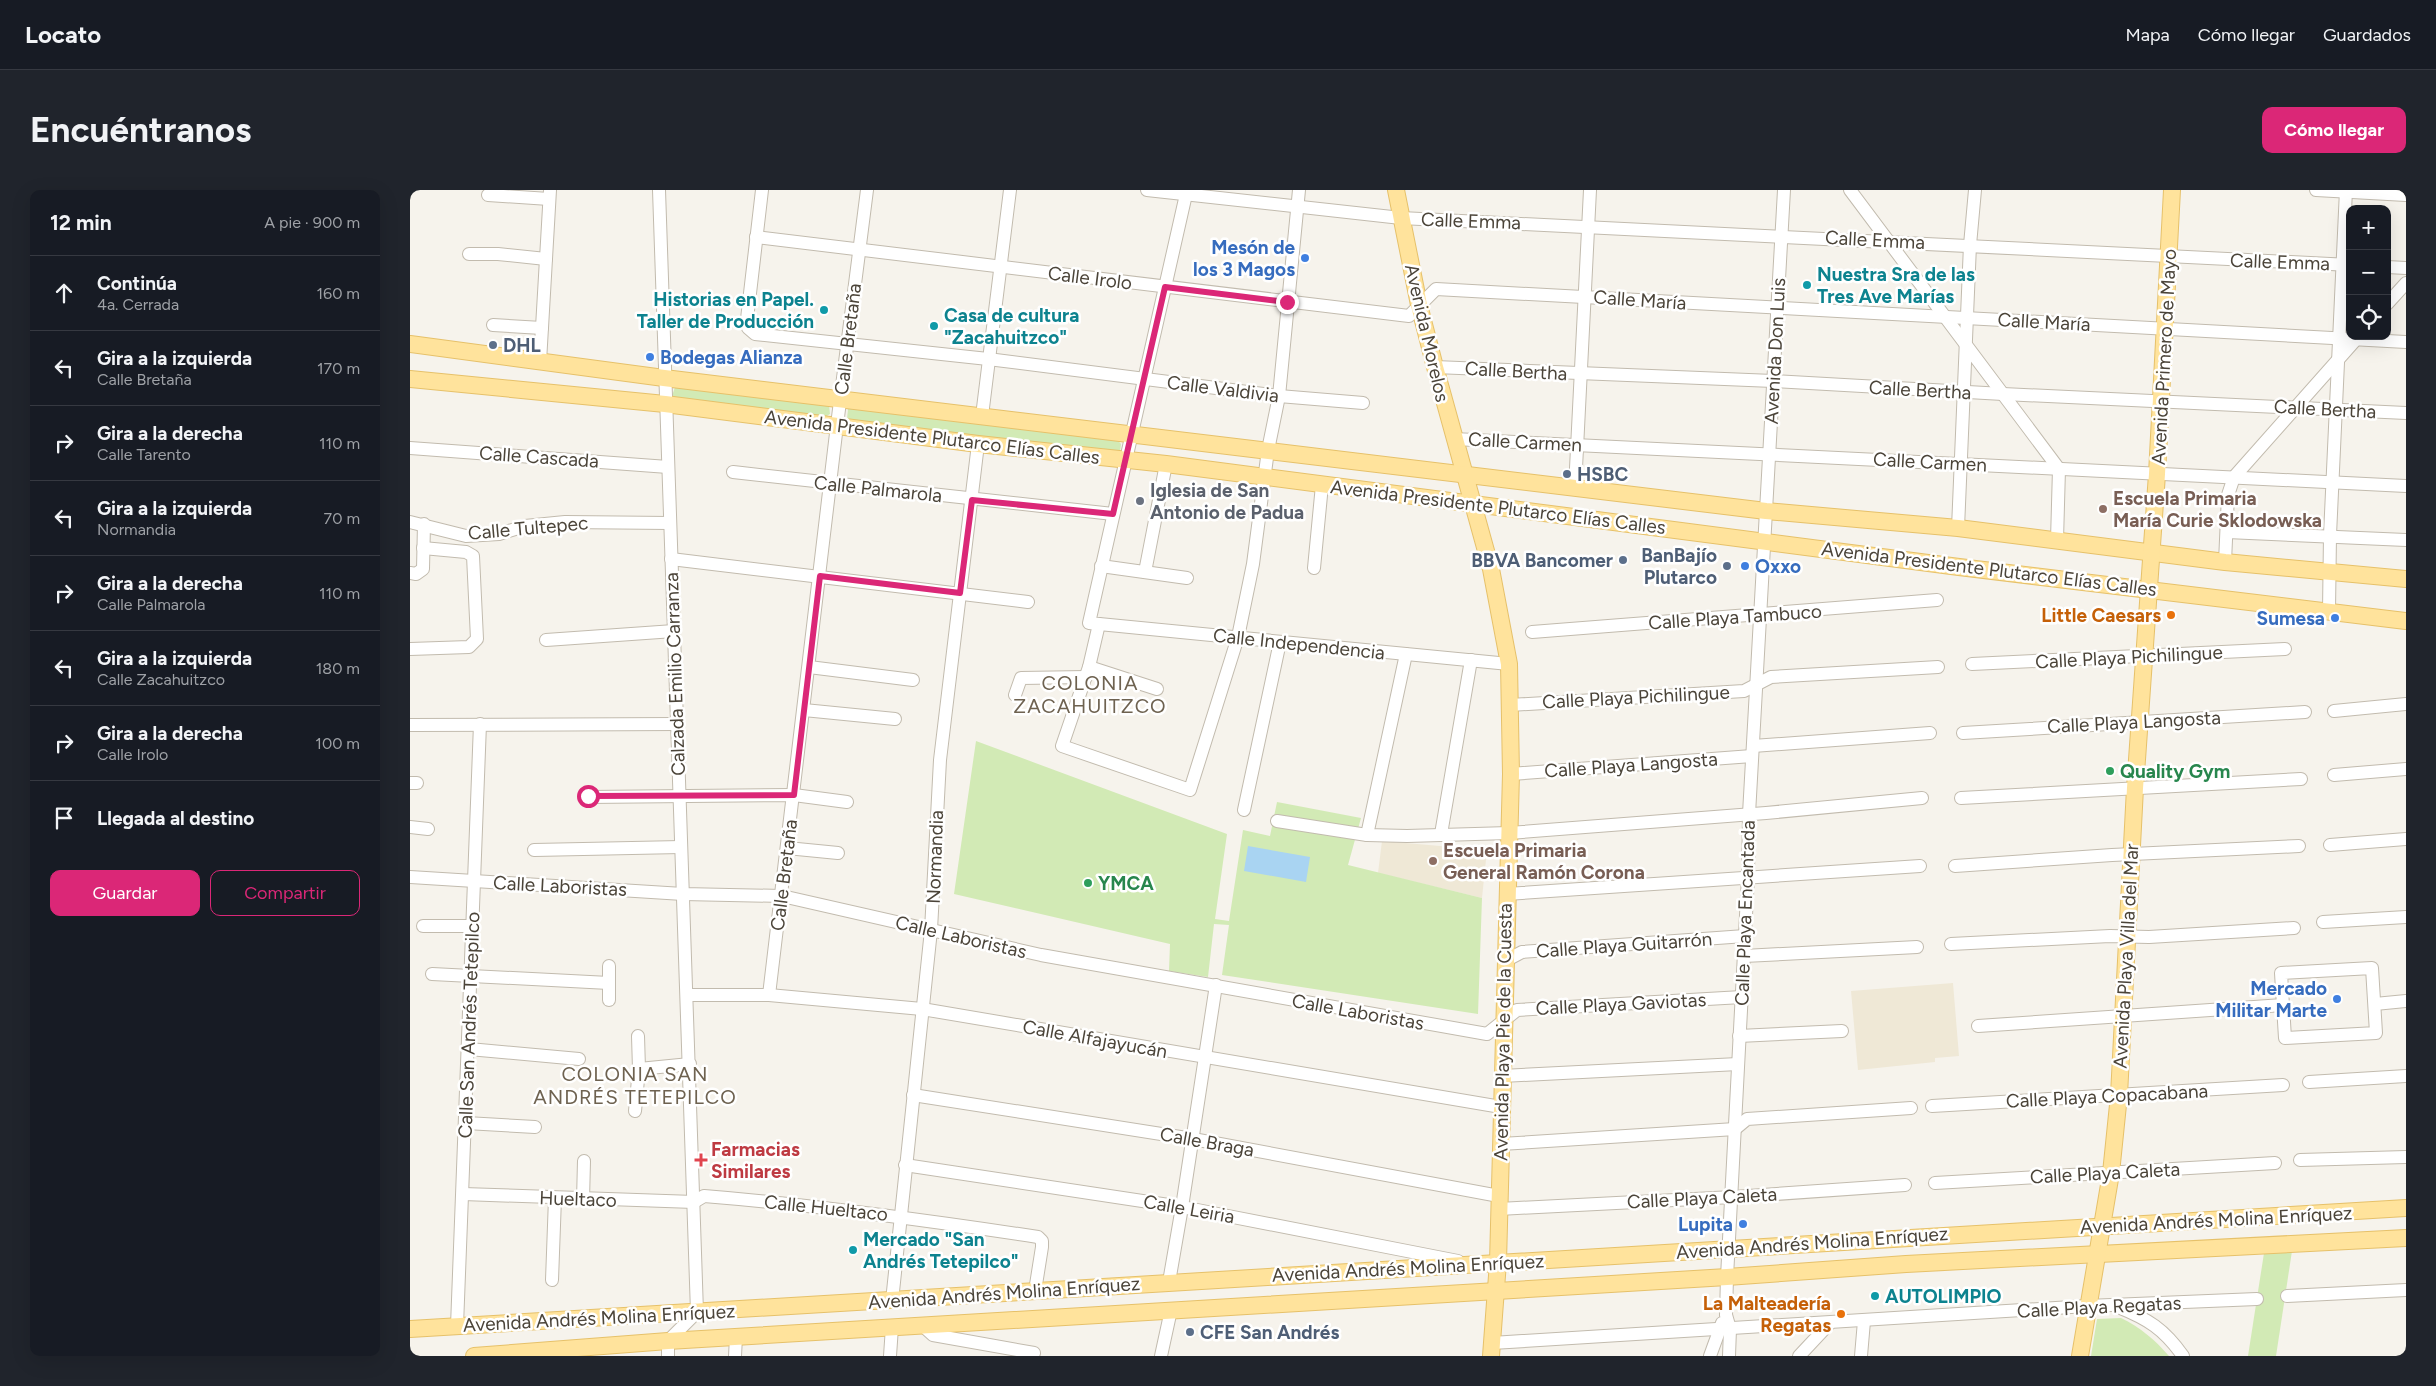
<!DOCTYPE html>
<html lang="es">
<head>
<meta charset="utf-8">
<style>
	body { margin:0; font-family:Figtree,sans-serif; background:#20242c; color:#f1f3f6 }
	.controls { position:absolute; right:15px; top:15px; display:grid; overflow:hidden; border-radius:10px; box-shadow:0 5px 20px #0002 }
	.controls button { width:45px; height:45px; display:grid; place-items:center; padding:0; border:0; border-bottom:1px solid #363941; background:#171b24; color:#f1f3f6; font:25px sans-serif }
	.stop { position:absolute; width:15px; height:15px; margin:-11px; border:4px solid #db2777; border-radius:50%; background:#fff }
	.stop.end { background:#db2777; border-color:#fff; box-shadow:0 1px 5px #0008 }
	.list { margin:0; padding:0; list-style:none }
	h2 { display:flex; justify-content:space-between; align-items:center; height:65px; margin:0; padding:0 20px; font-size:21px }
	h2 small { font-size:16px; font-weight:400; color:#9ea1a6 }
	.list li { display:grid; grid-template-columns:32px 1fr auto; gap:15px; align-items:center; box-sizing:border-box; height:75px; padding:0 20px; border-top:1px solid #363941 }
	.list b { display:block; font-size:19px; white-space:nowrap }
	.list p { margin:0; font-size:16px; white-space:nowrap; color:#9ea1a6 }
	.list em { font-size:16px; font-style:normal; color:#9ea1a6 }
	.actions { display:flex; gap:10px; padding:15px 20px }
	.actions a { flex:1; padding:11px 0; border:1px solid #db2777; border-radius:10px; text-align:center; font-size:18px; color:#db2777 }
	.actions .main { background:#db2777; color:#fff }
	.icon { flex:none; width:28px; height:28px; fill:none; stroke:currentColor; stroke-width:2; stroke-linecap:round; stroke-linejoin:round }
	.map { position:relative; flex:none; width:1996px; height:1166px; overflow:hidden; border-radius:10px }
	header { display:flex; align-items:center; gap:30px; box-sizing:border-box; height:70px; padding:0 25px; background:#171b24; border-bottom:1px solid #363941 }
	header strong { font-size:24px }
	nav { display:flex; gap:28px; margin-inline-start:auto; font-size:18px }
	.intro { display:flex; align-items:center; justify-content:space-between; box-sizing:border-box; height:120px; padding:0 30px }
	h1 { margin:0; font-size:35px }
	.button { padding:12px 22px; border-radius:10px; background:#db2777; color:#fff; font-size:18px; font-weight:700 }
	main { display:flex; gap:30px; padding:0 30px }
	aside { flex:1; background:#171b24; border-radius:10px; box-shadow:0 5px 20px #0002 }
	.map>svg:first-child { display:block }
	.education { fill:#efe8d6 }
	.green { fill:#d2eab5 }
	.water { fill:#a9d4f2 }
	.lines { fill:none; stroke-linecap:round; stroke-linejoin:round }
	.minor-casing { stroke:#c2bbae; stroke-width:14 }
	.major-casing { stroke:#e6c16a; stroke-width:18 }
	.minor { stroke:#fff; stroke-width:12 }
	.major { stroke:#ffe39c; stroke-width:16 }
	.route { stroke:#db2777; stroke-width:6 }
	.shop-dot { fill:#3f7fe0; stroke:#fff; stroke-width:2 }
	.culture-dot { fill:#0f9aa8; stroke:#fff; stroke-width:2 }
	.service-dot { fill:#5c6f8a; stroke:#fff; stroke-width:2 }
	.worship-dot { fill:#6b7280; stroke:#fff; stroke-width:2 }
	.education-dot { fill:#8d6e63; stroke:#fff; stroke-width:2 }
	.food-dot { fill:#e8710a; stroke:#fff; stroke-width:2 }
	.leisure-dot { fill:#2e9e5b; stroke:#fff; stroke-width:2 }
	.health-dot { fill:#e0444e; stroke:#fff; stroke-width:2 }
	.labels { text-anchor:middle; dominant-baseline:central; stroke-width:5; stroke-linejoin:round; paint-order:stroke }
	.street-label { font-size:19px; fill:#4b4439; stroke:#fff }
	.shop-label { font-size:19px; font-weight:bold; fill:#366cbe; stroke:#fff; text-anchor:end }
	.culture-label { font-size:19px; font-weight:bold; fill:#0d838f; stroke:#fff; text-anchor:start }
	.service-label { font-size:19px; font-weight:bold; fill:#4e5e75; stroke:#fff; text-anchor:start }
	.worship-label { font-size:19px; font-weight:bold; fill:#5b616d; stroke:#fff; text-anchor:start }
	.education-label { font-size:19px; font-weight:bold; fill:#785e54; stroke:#fff; text-anchor:start }
	.food-label { font-size:19px; font-weight:bold; fill:#c56008; stroke:#fff; text-anchor:end }
	.leisure-label { font-size:19px; font-weight:bold; fill:#27864d; stroke:#fff; text-anchor:start }
	.health-label { font-size:19px; font-weight:bold; fill:#be3a42; stroke:#fff; text-anchor:start }
	.neighbourhood-label { font-size:20px; letter-spacing:1px; fill:#6e6250; stroke:#fff }
</style>
</head>
<body>
<header>
<strong>Locato</strong>
<nav><a>Mapa</a><a>Cómo llegar</a><a>Guardados</a></nav>
</header>
<div class="intro"><h1>Encuéntranos</h1><a class="button">Cómo llegar</a></div>
<main>
<aside>
<h2>12 min<small>A pie · 900 m</small></h2>
<ul class="list">
<li><svg class="icon" aria-label="ahead" viewBox="0 0 24 24"><path d="M12 20V5M6 11l6-6 6 6"/></svg><div><b>Continúa</b><p>4a. Cerrada</p></div><em>160 m</em></li>
<li><svg class="icon" aria-label="left" viewBox="0 0 24 24"><path d="M17 20v-9H6M10 6l-5 5 5 5"/></svg><div><b>Gira a la izquierda</b><p>Calle Bretaña</p></div><em>170 m</em></li>
<li><svg class="icon" aria-label="right" viewBox="0 0 24 24"><path d="M7 20v-9h11M14 6l5 5-5 5"/></svg><div><b>Gira a la derecha</b><p>Calle Tarento</p></div><em>110 m</em></li>
<li><svg class="icon" aria-label="left" viewBox="0 0 24 24"><path d="M17 20v-9H6M10 6l-5 5 5 5"/></svg><div><b>Gira a la izquierda</b><p>Normandia</p></div><em>70 m</em></li>
<li><svg class="icon" aria-label="right" viewBox="0 0 24 24"><path d="M7 20v-9h11M14 6l5 5-5 5"/></svg><div><b>Gira a la derecha</b><p>Calle Palmarola</p></div><em>110 m</em></li>
<li><svg class="icon" aria-label="left" viewBox="0 0 24 24"><path d="M17 20v-9H6M10 6l-5 5 5 5"/></svg><div><b>Gira a la izquierda</b><p>Calle Zacahuitzco</p></div><em>180 m</em></li>
<li><svg class="icon" aria-label="right" viewBox="0 0 24 24"><path d="M7 20v-9h11M14 6l5 5-5 5"/></svg><div><b>Gira a la derecha</b><p>Calle Irolo</p></div><em>100 m</em></li>
<li><svg class="icon" aria-label="arrive" viewBox="0 0 24 24"><path d="M6 21V4h12l-3 4 3 4H6"/></svg><div><b>Llegada al destino</b></div></li>
</ul>
<div class="actions"><a class="main">Guardar</a><a>Compartir</a></div>
</aside>
<div class="map">
<svg width="1996" height="1166" viewBox="0 0 1996 1166">
	<rect width="100%" height="100%" fill="#f6f3ec"/>
	<g class="education">
		<polygon points="972,651 1077,660 1072,708 968,683"/>
		<polygon points="1543,793 1549,866 1525,868 1525,872 1448,880 1441,801"/>
	</g>
	<g class="green">
		<polygon points="265,197 419,215 420,224 412,229 270,212 262,206"/>
		<polygon points="443,217 707,249 711,254 710,262 441,233 437,229 438,219"/>
		<polygon points="566,551 817,644 805,729 819,731 833,640 860,646 867,612 951,628 938,675 1072,708 1068,824 812,785 819,735 804,734 798,787 759,781 760,754 544,704"/>
		<polygon points="1882,1061 1866,1166 1838,1166 1854,1063"/>
		<path d="M1711,1128C1730,1137 1745,1150 1759,1166H1681L1687,1129Z"/>
	</g>
	<polygon class="water" points="838,656 900,667 896,692 834,681"/>
	<g class="lines">
		<defs>
			<g id="minor">
				<polyline points="249,0 287,1122 258,1151 258,1166"/>
				<polyline points="352,0 337,129 338,138 345,144 578,169 869,206 953,213"/>
				<polyline points="737,0 991,28 1940,75"/>
				<polyline points="777,0 679,433 1099,474"/>
				<polyline points="1440,0 1649,279 1647,350"/>
				<polyline points="1906,0 1996,5"/>
				<polyline points="78,5 139,9"/>
				<polyline points="346,47 999,126 1026,99 1996,152"/>
				<polyline points="59,64 88,64 136,69"/>
				<polyline points="1977,77 1996,78"/>
				<polyline points="1977,114 1996,93"/>
				<polyline points="83,135 132,138"/>
				<polyline points="130,172 140,0"/>
				<polyline points="1025,177 1363,191 1593,204 1996,223"/>
				<polyline points="572,226 600,0"/>
				<polyline points="1044,249 1996,296"/>
				<polyline points="0,258 258,277"/>
				<polyline points="323,282 703,324"/>
				<polyline points="1165,298 1180,0"/>
				<polyline points="0,332 56,346 89,344 115,336 155,332 260,333"/>
				<polyline points="1548,338 1560,55 1565,0"/>
				<polyline points="1817,342 1996,350"/>
				<polyline points="261,369 618,412"/>
				<polyline points="1815,372 1818,305 1824,287 1949,146"/>
				<polyline points="691,376 777,388"/>
				<polyline points="904,378 912,295"/>
				<polyline points="735,382 756,274"/>
				<polyline points="0,383 6,384 13,379 14,334"/>
				<polyline points="1919,421 1920,345 1936,0"/>
				<polyline points="689,434 679,477 652,556 780,600 828,447 843,374 858,260 869,206 889,0"/>
				<polyline points="1122,442 1527,410"/>
				<polyline points="136,450 264,441"/>
				<polyline points="0,459 59,457 67,449 63,366 56,362 13,358"/>
				<polyline points="1562,474 1875,459"/>
				<polyline points="399,477 503,490"/>
				<polyline points="679,477 747,499"/>
				<polyline points="605,505 611,488 676,487"/>
				<polyline points="1100,515 1334,501 1361,487 1528,477"/>
				<polyline points="394,520 485,529"/>
				<polyline points="1924,521 1996,514"/>
				<polyline points="0,535 267,534"/>
				<polyline points="1553,543 1895,522"/>
				<polyline points="1343,556 1520,543"/>
				<polyline points="1101,584 1342,566"/>
				<polyline points="1924,585 1996,579"/>
				<polyline points="0,593 7,593"/>
				<polyline points="178,607 384,605 437,612"/>
				<polyline points="1551,608 1891,589"/>
				<polyline points="834,620 870,452"/>
				<polyline points="867,631 957,645 997,646 1099,643 1356,623 1512,608"/>
				<polyline points="0,637 18,639"/>
				<polyline points="1031,644 1061,470"/>
				<polyline points="957,645 996,464"/>
				<polyline points="1920,655 1996,649"/>
				<polyline points="377,658 428,663"/>
				<polyline points="124,660 271,657"/>
				<polyline points="1545,676 1702,665 1889,656"/>
				<polyline points="0,687 273,704 372,706 631,765 1077,844 1107,820 1332,807"/>
				<polyline points="1096,704 1510,676"/>
				<polyline points="1913,732 1996,727"/>
				<polyline points="13,736 62,736"/>
				<polyline points="1541,754 1700,746 1739,747 1884,738"/>
				<polyline points="1334,766 1507,757"/>
				<polyline points="1095,771 1112,762 1335,746"/>
				<polygon points="1962,778 1966,843 1875,848 1871,783"/>
				<polyline points="22,784 199,793"/>
				<polyline points="277,805 359,805 512,819 1091,917"/>
				<polyline points="359,805 427,235 457,0"/>
				<polyline points="199,810 199,776"/>
				<polyline points="1965,814 1996,811"/>
				<polyline points="1568,836 1873,815"/>
				<polyline points="1329,846 1432,841"/>
				<polyline points="59,859 169,869"/>
				<polyline points="229,879 280,874"/>
				<polyline points="1092,886 1328,874"/>
				<polyline points="1899,892 1996,886"/>
				<polyline points="503,905 783,949 1089,1006"/>
				<polyline points="1522,916 1873,895"/>
				<polyline points="225,921 229,879 228,846"/>
				<polyline points="56,933 125,937"/>
				<polyline points="1091,954 1325,939 1337,929 1501,918"/>
				<polyline points="1890,970 1996,967"/>
				<polyline points="495,975 772,1017 1048,1071"/>
				<polyline points="1525,993 1865,973"/>
				<path d="M53,1004L284,1012L294,1006C406,1015 516,1030 628,1047L632,1051V1057L625,1101"/>
				<polyline points="173,1010 174,971"/>
				<polyline points="1089,1019 1323,1007 1495,995"/>
				<polyline points="142,1090 145,1008"/>
				<polyline points="759,1092 772,1017 806,795"/>
				<polyline points="1877,1106 1996,1100"/>
				<polyline points="482,1111 521,740 530,570 568,254"/>
				<path d="M1708,1117C1738,1129 1754,1139 1773,1166"/>
				<polyline points="512,1135 523,1145 624,1163"/>
				<polyline points="47,1136 70,534"/>
				<polyline points="1082,1153 1677,1116 1847,1109"/>
				<polyline points="325,1166 326,1147"/>
				<polyline points="480,1166 482,1137"/>
				<polyline points="751,1166 761,1120"/>
				<polyline points="1300,1166 1312,1133"/>
				<polyline points="1319,1166 1320,1139 1316,1125 1317,1087 1338,687 1339,624 1374,0"/>
				<polyline points="1389,1166 1420,1133"/>
				<polyline points="1451,1166 1454,1131"/>
			</g>
			<g id="major">
				<polyline points="986,0 1009,115 1025,177 1081,379 1099,474 1101,584 1088,1072 1081,1166"/>
				<polyline points="0,154 254,188 1356,321 1548,338 1815,372 1996,389"/>
				<polyline points="0,189 255,214 568,254 756,274 1549,377 1996,431"/>
				<polyline points="0,1139 1996,1018"/>
				<polyline points="64,1166 258,1151 1317,1087 1496,1074 1996,1048"/>
				<polyline points="1670,1166 1701,983 1709,905 1725,598 1747,284 1762,0"/>
			</g>
		</defs>
		<use href="#minor" class="minor-casing"/>
		<use href="#major" class="major-casing"/>
		<use href="#minor" class="minor"/>
		<use href="#major" class="major"/>
	</g>
	<g class="lines">
		<polyline class="route" points="178,606 384,605 410,386 550,403 562,310 703,324 755,97 877,112"/>
	</g>
	<g class="shop-dot">
		<circle cx="895" cy="68" r="5"/>
		<circle cx="240" cy="167" r="5"/>
		<circle cx="1335" cy="376" r="5"/>
		<circle cx="1925" cy="428" r="5"/>
		<circle cx="1927" cy="809" r="5"/>
		<circle cx="1333" cy="1034" r="5"/>
	</g>
	<g class="culture-dot">
		<circle cx="1397" cy="95" r="5"/>
		<circle cx="414" cy="120" r="5"/>
		<circle cx="524" cy="136" r="5"/>
		<circle cx="443" cy="1060" r="5"/>
		<circle cx="1465" cy="1106" r="5"/>
	</g>
	<g class="service-dot">
		<circle cx="83" cy="155" r="5"/>
		<circle cx="1157" cy="284" r="5"/>
		<circle cx="1213" cy="370" r="5"/>
		<circle cx="1317" cy="376" r="5"/>
		<circle cx="780" cy="1142" r="5"/>
	</g>
	<circle class="worship-dot" cx="730" cy="311" r="5"/>
	<g class="education-dot">
		<circle cx="1693" cy="319" r="5"/>
		<circle cx="1023" cy="671" r="5"/>
	</g>
	<g class="food-dot">
		<circle cx="1761" cy="425" r="5"/>
		<circle cx="1431" cy="1124" r="5"/>
	</g>
	<g class="leisure-dot">
		<circle cx="1700" cy="581" r="5"/>
		<circle cx="678" cy="693" r="5"/>
	</g>
	<path class="health-dot" d="M288.5 962.5h5v5h5v5h-5v5h-5v-5h-5v-5h5z"/>
	<g class="labels">
		<g class="street-label">
			<text transform="translate(1061 31) rotate(2)">Calle Emma</text>
			<text transform="translate(1465 50) rotate(3)">Calle Emma</text>
			<text transform="translate(1870 72) rotate(2)">Calle Emma</text>
			<text transform="translate(680 88) rotate(7)">Calle Irolo</text>
			<text transform="translate(1230 110) rotate(4)">Calle María</text>
			<text transform="translate(1634 132) rotate(3)">Calle María</text>
			<text transform="translate(1017 143) rotate(77)">Avenida Morelos</text>
			<text transform="translate(438 149) rotate(-83)">Calle Bretaña</text>
			<text transform="translate(1365 161) rotate(-87)">Avenida Don Luis</text>
			<text transform="translate(1754 167) rotate(-87)">Avenida Primero de Mayo</text>
			<text transform="translate(1106 181) rotate(3)">Calle Bertha</text>
			<text transform="translate(813 199) rotate(7)">Calle Valdivia</text>
			<text transform="translate(1510 200) rotate(3)">Calle Bertha</text>
			<text transform="translate(1915 219) rotate(3)">Calle Bertha</text>
			<text transform="translate(522 247) rotate(7)">Avenida Presidente Plutarco Elías Calles</text>
			<text transform="translate(1115 252) rotate(3)">Calle Carmen</text>
			<text transform="translate(129 267) rotate(4)">Calle Cascada</text>
			<text transform="translate(1520 272) rotate(3)">Calle Carmen</text>
			<text transform="translate(468 299) rotate(6)">Calle Palmarola</text>
			<text transform="translate(1088 317) rotate(7)">Avenida Presidente Plutarco Elías Calles</text>
			<text transform="translate(118 338) rotate(-5)">Calle Tultepec</text>
			<text transform="translate(1579 379) rotate(7)">Avenida Presidente Plutarco Elías Calles</text>
			<text transform="translate(1325 427) rotate(-4)">Calle Playa Tambuco</text>
			<text transform="translate(889 454) rotate(6)">Calle Independencia</text>
			<text transform="translate(1719 467) rotate(-3)">Calle Playa Pichilingue</text>
			<text transform="translate(265 484) rotate(-92)">Calzada Emilio Carranza</text>
			<text transform="translate(1226 507) rotate(-3)">Calle Playa Pichilingue</text>
			<text transform="translate(1724 532) rotate(-3)">Calle Playa Langosta</text>
			<text transform="translate(1221 575) rotate(-4)">Calle Playa Langosta</text>
			<text transform="translate(525 667) rotate(-88)">Normandia</text>
			<text transform="translate(374 685) rotate(-83)">Calle Bretaña</text>
			<text transform="translate(150 696) rotate(3)">Calle Laboristas</text>
			<text transform="translate(1335 723) rotate(-88)">Calle Playa Encantada</text>
			<text transform="translate(551 747) rotate(13)">Calle Laboristas</text>
			<text transform="translate(1214 755) rotate(-4)">Calle Playa Guitarrón</text>
			<text transform="translate(1716 766) rotate(-87)">Avenida Playa Villa del Mar</text>
			<text transform="translate(1211 814) rotate(-3)">Calle Playa Gaviotas</text>
			<text transform="translate(948 822) rotate(10)">Calle Laboristas</text>
			<text transform="translate(59 835) rotate(-88)">Calle San Andrés Tetepilco</text>
			<text transform="translate(1093 842) rotate(-89)">Avenida Playa Pie de la Cuesta</text>
			<text transform="translate(685 849) rotate(10)">Calle Alfajayucán</text>
			<text transform="translate(1697 906) rotate(-3)">Calle Playa Copacabana</text>
			<text transform="translate(797 952) rotate(10)">Calle Braga</text>
			<text transform="translate(1695 983) rotate(-3)">Calle Playa Caleta</text>
			<text transform="translate(1292 1008) rotate(-3)">Calle Playa Caleta</text>
			<text transform="translate(168 1009) rotate(2)">Hueltaco</text>
			<text transform="translate(416 1018) rotate(6)">Calle Hueltaco</text>
			<text transform="translate(779 1019) rotate(10)">Calle Leiria</text>
			<text transform="translate(1806 1030) rotate(-3)">Avenida Andrés Molina Enríquez</text>
			<text transform="translate(1402 1053) rotate(-4)">Avenida Andrés Molina Enríquez</text>
			<text transform="translate(998 1078) rotate(-3)">Avenida Andrés Molina Enríquez</text>
			<text transform="translate(594 1103) rotate(-4)">Avenida Andrés Molina Enríquez</text>
			<text transform="translate(1689 1117) rotate(-3)">Calle Playa Regatas</text>
			<text transform="translate(189 1128) rotate(-3)">Avenida Andrés Molina Enríquez</text>
		</g>
		<g class="shop-label">
			<text x="885" y="57">Mesón de<tspan x="885" dy="22">los 3 Magos</tspan></text>
			<text x="250" y="167" text-anchor="start">Bodegas Alianza</text>
			<text x="1345" y="376" text-anchor="start">Oxxo</text>
			<text x="1915" y="428">Sumesa</text>
			<text x="1917" y="798">Mercado<tspan x="1917" dy="22">Militar Marte</tspan></text>
			<text x="1323" y="1034">Lupita</text>
		</g>
		<g class="culture-label">
			<text x="1407" y="84">Nuestra Sra de las<tspan x="1407" dy="22">Tres Ave Marías</tspan></text>
			<text x="404" y="109" text-anchor="end">Historias en Papel.<tspan x="404" dy="22">Taller de Producción</tspan></text>
			<text x="534" y="125">Casa de cultura<tspan x="534" dy="22">"Zacahuitzco"</tspan></text>
			<text x="453" y="1049">Mercado "San<tspan x="453" dy="22">Andrés Tetepilco"</tspan></text>
			<text x="1475" y="1106">AUTOLIMPIO</text>
		</g>
		<g class="service-label">
			<text x="93" y="155">DHL</text>
			<text x="1167" y="284">HSBC</text>
			<text x="1307" y="365" text-anchor="end">BanBajío<tspan x="1307" dy="22">Plutarco</tspan></text>
			<text x="1203" y="370" text-anchor="end">BBVA Bancomer</text>
			<text x="790" y="1142">CFE San Andrés</text>
		</g>
		<g class="worship-label">
			<text x="740" y="300">Iglesia de San<tspan x="740" dy="22">Antonio de Padua</tspan></text>
		</g>
		<g class="education-label">
			<text x="1703" y="308">Escuela Primaria<tspan x="1703" dy="22">María Curie Sklodowska</tspan></text>
			<text x="1033" y="660">Escuela Primaria<tspan x="1033" dy="22">General Ramón Corona</tspan></text>
		</g>
		<g class="food-label">
			<text x="1751" y="425">Little Caesars</text>
			<text x="1421" y="1113">La Malteadería<tspan x="1421" dy="22">Regatas</tspan></text>
		</g>
		<g class="leisure-label">
			<text x="1710" y="581">Quality Gym</text>
			<text x="688" y="693">YMCA</text>
		</g>
		<g class="health-label">
			<text x="301" y="959">Farmacias<tspan x="301" dy="22">Similares</tspan></text>
		</g>
		<g class="neighbourhood-label">
			<text x="680" y="493">COLONIA<tspan x="680" dy="23">ZACAHUITZCO</tspan></text>
			<text x="225" y="884">COLONIA SAN<tspan x="225" dy="23">ANDRÉS TETEPILCO</tspan></text>
		</g>
	</g>
</svg>
<div class="controls">
<button>+</button>
<button>−</button>
<button><svg class="icon" aria-label="locate" viewBox="0 0 24 24"><circle cx="12" cy="12" r="6"/><path d="M12 2v4M12 18v4M2 12h4M18 12h4"/></svg></button>
</div>
<div class="stop" style="left:178px;top:606px"></div>
<div class="stop end" style="left:877px;top:112px"></div>
</div>
</main>
</body>
</html>
